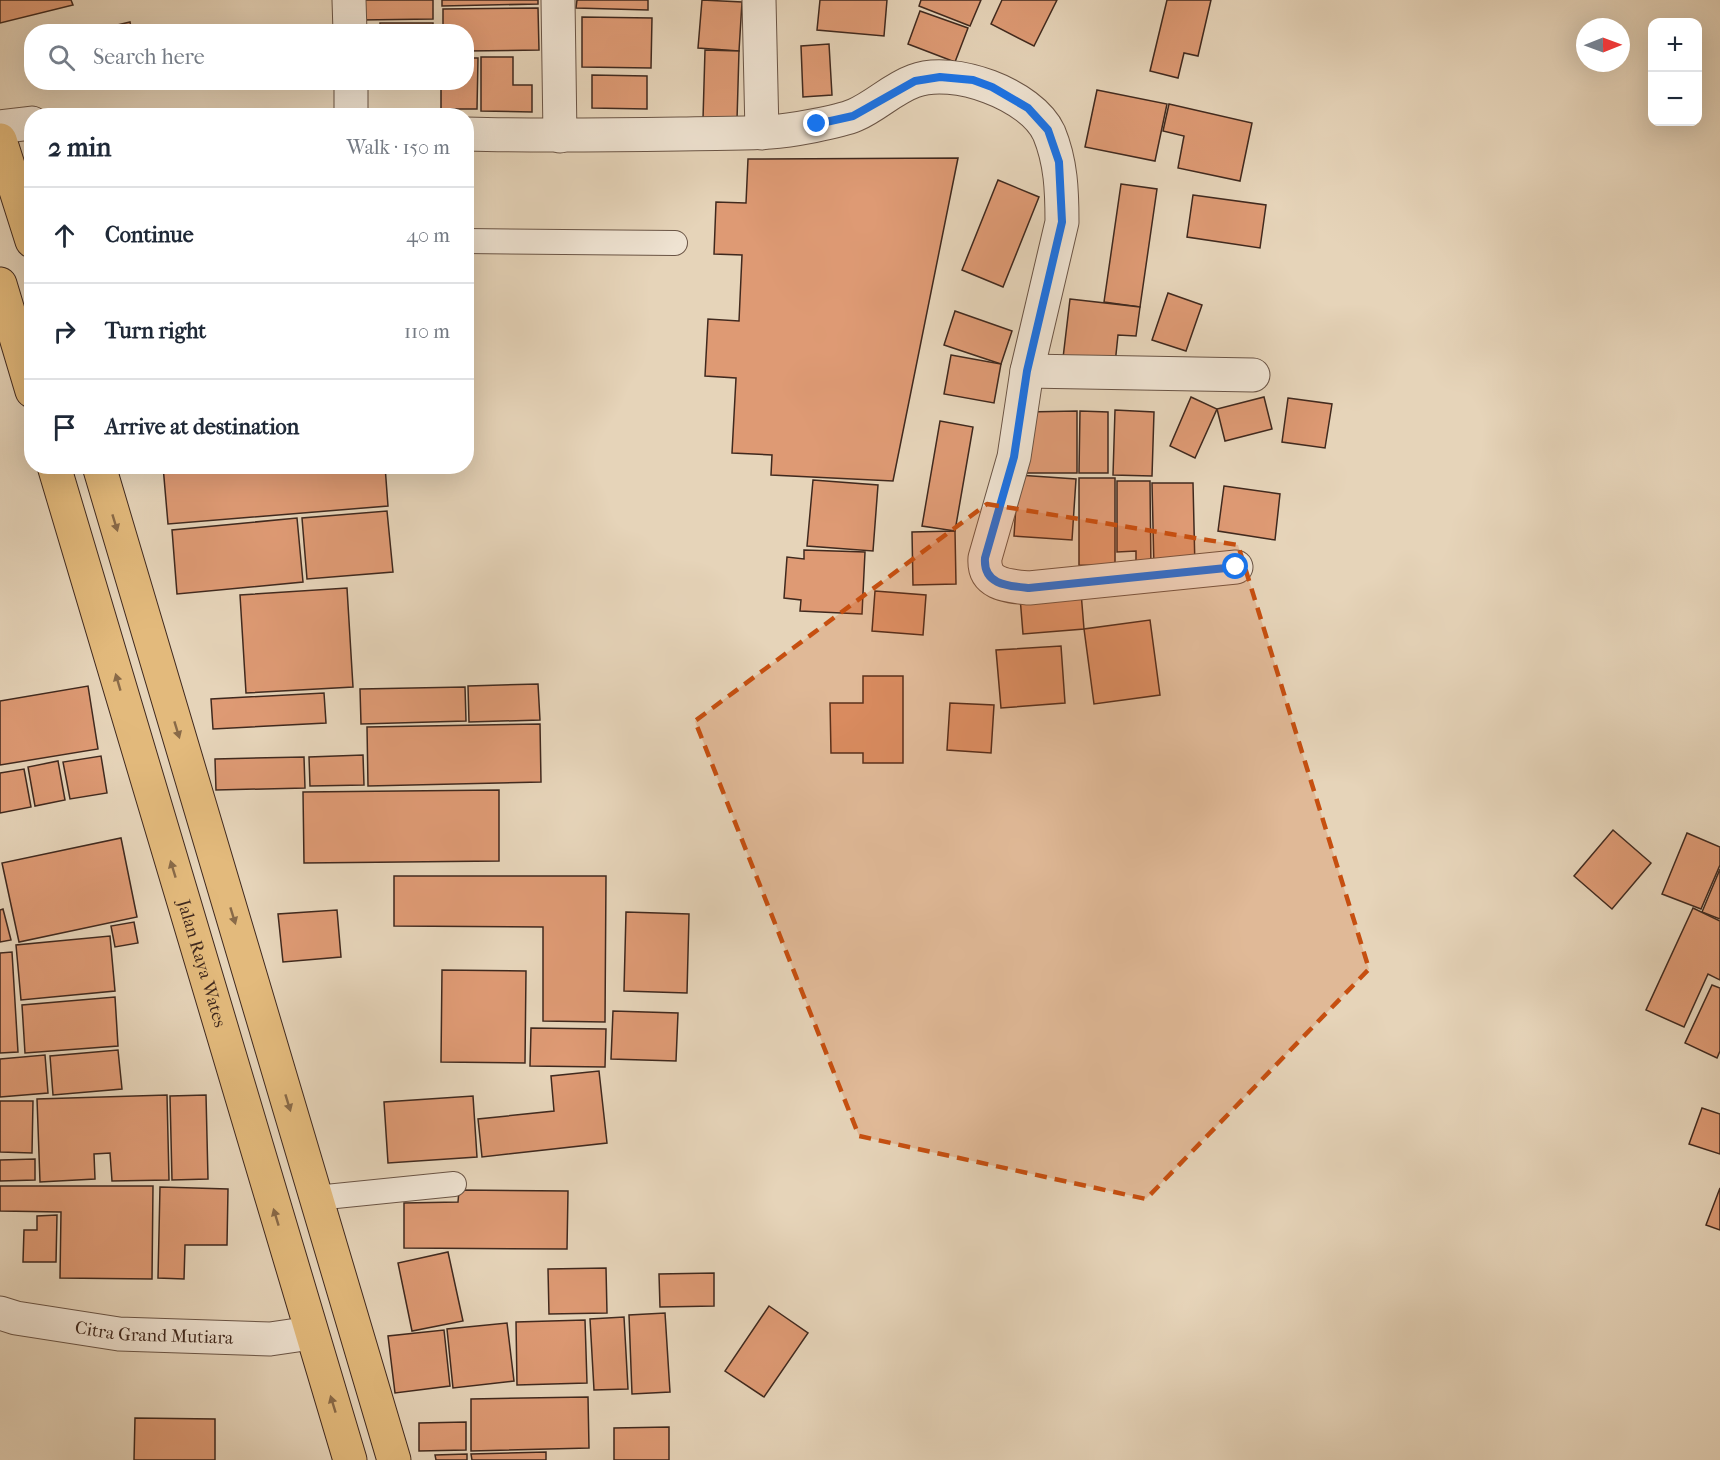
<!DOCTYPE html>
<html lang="en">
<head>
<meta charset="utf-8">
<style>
	body { margin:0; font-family:"IM FELL French Canon",serif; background:#f2f2f3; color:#1f2937 }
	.controls { position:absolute; right:18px; top:18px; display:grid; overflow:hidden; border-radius:12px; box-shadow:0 6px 24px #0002 }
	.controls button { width:54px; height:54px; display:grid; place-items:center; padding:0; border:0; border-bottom:2px solid #e0e1e3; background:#fff; color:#1f2937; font:30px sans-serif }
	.compass { position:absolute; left:1576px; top:18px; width:54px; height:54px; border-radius:50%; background:#fff; box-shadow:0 6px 24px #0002; rotate:89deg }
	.stop { position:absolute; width:18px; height:18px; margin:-14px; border:4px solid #1a73e8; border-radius:50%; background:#fff }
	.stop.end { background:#1a73e8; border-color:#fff; box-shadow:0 2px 6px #0008 }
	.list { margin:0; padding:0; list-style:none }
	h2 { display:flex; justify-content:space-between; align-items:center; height:78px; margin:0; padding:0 24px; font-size:26px }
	h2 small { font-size:20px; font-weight:400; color:#747a83 }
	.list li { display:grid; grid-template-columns:39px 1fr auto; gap:18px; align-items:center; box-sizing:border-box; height:96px; padding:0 24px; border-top:2px solid #e0e1e3 }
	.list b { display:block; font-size:22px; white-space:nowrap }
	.list em { font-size:20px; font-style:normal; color:#747a83 }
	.icon { flex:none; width:33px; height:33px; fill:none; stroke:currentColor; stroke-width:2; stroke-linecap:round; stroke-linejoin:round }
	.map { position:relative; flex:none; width:1720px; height:1460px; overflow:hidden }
	.search { position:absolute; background:#fff; box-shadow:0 6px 24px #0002; left:24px; top:24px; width:450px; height:66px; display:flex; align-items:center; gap:15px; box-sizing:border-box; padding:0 21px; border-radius:24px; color:#747a83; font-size:22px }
	.panel { position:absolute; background:#fff; box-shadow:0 6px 24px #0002; left:24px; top:108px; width:450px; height:366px; border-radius:24px }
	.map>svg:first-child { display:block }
	.building { fill:#de9a74; stroke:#40291e; stroke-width:1.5 }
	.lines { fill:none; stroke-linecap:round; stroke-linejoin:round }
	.service-casing { stroke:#6a5445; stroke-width:26 }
	.minor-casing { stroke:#6a5445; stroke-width:35 }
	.trunk-casing { stroke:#40291e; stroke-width:35 }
	.service { stroke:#efe3d2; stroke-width:24 }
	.minor { stroke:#efe3d2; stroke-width:33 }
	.trunk { stroke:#e3ba7c; stroke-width:33 }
	.oneway { fill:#896a48 }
	.route { stroke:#1a73e8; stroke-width:8 }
	.marked { fill:#c64f10; fill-opacity:0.2; stroke:#c64f10; stroke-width:4.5; stroke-dasharray:12 8; stroke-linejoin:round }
	.labels { text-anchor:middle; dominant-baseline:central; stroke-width:4.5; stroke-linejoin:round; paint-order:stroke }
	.street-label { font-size:18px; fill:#40291e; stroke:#efe3d2 }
</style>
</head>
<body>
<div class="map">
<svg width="1720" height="1460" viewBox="0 0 1720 1460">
	<rect width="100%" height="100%" fill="#e6d4b9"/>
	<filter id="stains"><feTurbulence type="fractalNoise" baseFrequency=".00333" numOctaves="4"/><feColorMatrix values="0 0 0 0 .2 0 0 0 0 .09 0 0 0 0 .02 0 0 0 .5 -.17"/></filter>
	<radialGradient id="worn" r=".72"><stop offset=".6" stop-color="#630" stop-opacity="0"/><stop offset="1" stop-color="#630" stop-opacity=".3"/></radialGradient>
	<g class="building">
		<polygon points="0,0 71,0 73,5 0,23"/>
		<polygon points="359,0 433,0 433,19 360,20"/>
		<polygon points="442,0 538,0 538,4 442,6"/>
		<polygon points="577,0 648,0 648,10 576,8"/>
		<polygon points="702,0 742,2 739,51 698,48"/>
		<polygon points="820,0 887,0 884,36 817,30"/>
		<polygon points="921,0 981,0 970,26 919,6"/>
		<polygon points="1002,0 1057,0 1034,46 991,24"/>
		<polygon points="1167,0 1211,0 1198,56 1184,53 1178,78 1150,71"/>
		<polygon points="538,8 539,50 466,51 466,32 443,32 443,9"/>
		<polygon points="920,11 968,28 955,62 908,44"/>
		<polygon points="582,17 652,18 651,68 582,67"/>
		<polygon points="130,22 132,32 88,32"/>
		<rect x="380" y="23" width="53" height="9"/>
		<polygon points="829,44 832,95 803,97 801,46"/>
		<polygon points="705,50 739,51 737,120 703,119"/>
		<polygon points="481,57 513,57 513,85 532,85 532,112 481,111"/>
		<polygon points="466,58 478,58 477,109 441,109 441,82 466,82"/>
		<polygon points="592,75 647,76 647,109 592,108"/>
		<polygon points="1097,90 1167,104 1155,161 1085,147"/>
		<polygon points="1169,104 1252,123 1240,181 1178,168 1184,136 1163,131"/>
		<polygon points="958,158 893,481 771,475 772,455 732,453 736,378 705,376 708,319 739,321 742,255 714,254 716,202 746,203 748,159"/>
		<polygon points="998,180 1039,197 1003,287 962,270"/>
		<polygon points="1121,184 1157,189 1140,307 1104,302"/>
		<polygon points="1193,195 1266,205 1260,248 1187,237"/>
		<polygon points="1168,293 1202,305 1186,351 1152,340"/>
		<polygon points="1070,299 1140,307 1136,336 1118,335 1115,364 1063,358"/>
		<polygon points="955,311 1012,331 1001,364 944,345"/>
		<polygon points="951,355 1001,364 994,403 944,394"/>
		<polygon points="1191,397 1217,409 1195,458 1170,446"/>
		<polygon points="1264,397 1272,429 1225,441 1217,409"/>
		<polygon points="1288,398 1332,404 1325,448 1282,442"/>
		<polygon points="1115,410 1154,412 1152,476 1113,475"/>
		<polygon points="1077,411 1077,473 1026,473 1026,412"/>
		<polygon points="1080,411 1108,412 1108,473 1079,473"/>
		<polygon points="940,421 973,427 955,531 922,526"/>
		<polygon points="163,466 385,466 388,506 168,524"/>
		<polygon points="1018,475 1076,479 1072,540 1014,536"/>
		<polygon points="1079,478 1115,478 1115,566 1079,565"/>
		<polygon points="813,480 878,485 873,551 807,546"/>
		<polygon points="1117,481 1150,481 1151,574 1136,574 1136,551 1117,552"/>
		<polygon points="1152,483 1193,483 1195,569 1154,569"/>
		<polygon points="1224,486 1280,494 1275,540 1218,531"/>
		<polygon points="387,511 393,572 307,579 302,518"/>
		<polygon points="297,518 303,582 177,594 172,530"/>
		<polygon points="955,531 956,584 913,585 912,532"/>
		<polygon points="804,550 865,552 862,614 800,611 801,600 784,598 787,557 804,559"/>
		<polygon points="347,588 353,687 246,693 240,595"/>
		<polygon points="875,591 926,595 923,635 872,631"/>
		<polygon points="1081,592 1084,629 1023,634 1020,597"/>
		<polygon points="1150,620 1160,695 1094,704 1084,629"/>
		<polygon points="1061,646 1065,703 1001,708 996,650"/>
		<polygon points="863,676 903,676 903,763 863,763 863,753 831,753 830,703 863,703"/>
		<polygon points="538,684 540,720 469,722 468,686"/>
		<polygon points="88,686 98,749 0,765 0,701"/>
		<polygon points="465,687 466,721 361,724 360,689"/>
		<polygon points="324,693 326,723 213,729 211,699"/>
		<polygon points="950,703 994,705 991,753 947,750"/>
		<polygon points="540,724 541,782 368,786 367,727"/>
		<polygon points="363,755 364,785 310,786 309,757"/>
		<polygon points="101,756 107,793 70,799 63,762"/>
		<polygon points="304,757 305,788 216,790 215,759"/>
		<polygon points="58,761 65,800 35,806 28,767"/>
		<polygon points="24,769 31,807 0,813 0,773"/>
		<polygon points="499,790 499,861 304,863 303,792"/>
		<polygon points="1613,830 1651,863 1612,909 1574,876"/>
		<polygon points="1687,833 1720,847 1720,865 1701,909 1662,894"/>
		<polygon points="121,838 137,917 19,942 2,863"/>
		<polygon points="1720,869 1720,919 1702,912"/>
		<polygon points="394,876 606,876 605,1022 543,1021 543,927 394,926"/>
		<polygon points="1693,908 1720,921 1720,980 1708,974 1684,1027 1646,1010"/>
		<polygon points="3,909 11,940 0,942 0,910"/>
		<polygon points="337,910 341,957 283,962 278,914"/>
		<polygon points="626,912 689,914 687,993 624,991"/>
		<polygon points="134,922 138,943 115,947 111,926"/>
		<polygon points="110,936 115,991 21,1000 16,945"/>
		<polygon points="12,952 18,1052 0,1053 0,953"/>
		<polygon points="442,970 526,971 525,1063 441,1062"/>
		<polygon points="1712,985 1720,988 1720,1051 1717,1058 1685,1043"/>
		<polygon points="115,997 118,1046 25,1053 22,1005"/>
		<polygon points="613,1011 678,1013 676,1061 611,1059"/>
		<polygon points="531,1028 606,1029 605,1067 530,1066"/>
		<polygon points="118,1050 122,1089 53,1095 50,1056"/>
		<polygon points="45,1055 48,1093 0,1097 0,1059"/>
		<polygon points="599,1071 607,1143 482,1157 478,1119 554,1111 551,1076"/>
		<polygon points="167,1095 169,1180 112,1181 110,1153 94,1154 95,1179 40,1182 37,1099"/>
		<polygon points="206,1095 208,1179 172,1180 170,1096"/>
		<polygon points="473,1096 477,1157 388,1163 384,1102"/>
		<polygon points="0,1101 33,1101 32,1153 0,1152"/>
		<polygon points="1702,1108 1720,1114 1720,1154 1689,1144"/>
		<polygon points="35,1159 35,1180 0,1181 0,1160"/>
		<polygon points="0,1186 153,1186 152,1279 60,1278 61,1212 0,1211"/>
		<polygon points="160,1187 228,1189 227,1245 185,1245 184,1279 158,1278"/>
		<polygon points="1720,1188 1720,1230 1706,1225"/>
		<polygon points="459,1190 568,1191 567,1249 404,1248 404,1203 458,1202"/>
		<polygon points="57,1215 56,1262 23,1262 24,1230 37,1230 37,1216"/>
		<polygon points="448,1252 463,1321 412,1331 398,1263"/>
		<polygon points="606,1268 607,1313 549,1314 548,1269"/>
		<polygon points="714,1273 714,1306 660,1307 659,1274"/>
		<polygon points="769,1306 808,1333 764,1397 725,1371"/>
		<polygon points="665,1313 670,1392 632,1394 629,1315"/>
		<polygon points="624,1317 628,1389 594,1390 590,1319"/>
		<polygon points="585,1320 587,1383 517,1385 516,1322"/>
		<polygon points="507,1323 514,1381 453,1388 447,1329"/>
		<polygon points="444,1330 450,1386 395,1393 388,1336"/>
		<polygon points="588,1397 589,1448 471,1451 471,1399"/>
		<polygon points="135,1418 215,1419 215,1460 134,1460"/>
		<polygon points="466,1422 466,1450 419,1451 419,1423"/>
		<polygon points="669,1427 669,1460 614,1460 614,1428"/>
		<polygon points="546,1452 546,1460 472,1460 471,1454"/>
		<polygon points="467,1454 467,1460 436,1460 435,1455"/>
	</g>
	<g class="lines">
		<defs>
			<g id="service">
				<polyline points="466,241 675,243"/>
				<polyline points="316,1198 454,1184"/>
			</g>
			<g id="minor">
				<polyline points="349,0 350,32"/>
				<polyline points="558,0 560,136"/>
				<polyline points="759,0 762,133"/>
				<polyline points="351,82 351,116"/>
				<polyline points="0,127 32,123"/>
				<path d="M466,134C538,136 609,135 680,134C710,133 740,134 770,132C789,131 839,122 855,115C876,106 892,89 914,81C953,66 1031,94 1049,133C1061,162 1062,191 1062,222L1027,371L1014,457L985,558C983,585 1008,586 1029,588L1236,567"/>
				<polyline points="1027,371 1253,375"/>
				<path id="s1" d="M0,1313L16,1318L119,1334L270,1339L311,1333"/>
			</g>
			<g id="trunk">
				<polyline points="0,140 32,241"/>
				<polyline points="0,284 32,391"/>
				<path id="s2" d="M54,466L350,1460"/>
				<polyline points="99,466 394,1460"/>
			</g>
		</defs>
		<use href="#service" class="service-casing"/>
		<use href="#minor" class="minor-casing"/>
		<use href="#trunk" class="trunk-casing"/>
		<use href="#service" class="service"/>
		<use href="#minor" class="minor"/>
		<use href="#trunk" class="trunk"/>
	</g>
	<defs><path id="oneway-solid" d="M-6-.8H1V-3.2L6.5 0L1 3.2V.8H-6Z" transform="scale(1.5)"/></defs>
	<g class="oneway">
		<use href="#oneway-solid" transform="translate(115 523) rotate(73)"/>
		<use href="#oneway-solid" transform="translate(118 682) rotate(-106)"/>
		<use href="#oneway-solid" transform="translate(177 730) rotate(73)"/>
		<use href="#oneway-solid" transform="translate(173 869) rotate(-107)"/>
		<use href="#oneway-solid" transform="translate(233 916) rotate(73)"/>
		<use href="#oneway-solid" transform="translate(288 1103) rotate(73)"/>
		<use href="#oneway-solid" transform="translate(276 1217) rotate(-107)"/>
		<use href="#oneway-solid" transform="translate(333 1404) rotate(-107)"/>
	</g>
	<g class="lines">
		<path class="route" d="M817,124L853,116L915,81L940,77L973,80L992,87L1028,108L1048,130L1059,162L1062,222L1027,371L1014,457L985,558C983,585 1008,586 1029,588L1236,567"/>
	</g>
	<path class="marked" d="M987,504L1238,545L1369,969L1146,1199L859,1136L695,721Z"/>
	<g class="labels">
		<g class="street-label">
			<text stroke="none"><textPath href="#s2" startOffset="519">Jalan Raya Wates</textPath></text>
			<text stroke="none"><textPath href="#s1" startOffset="156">Citra Grand Mutiara</textPath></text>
		</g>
	</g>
	<rect width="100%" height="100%" filter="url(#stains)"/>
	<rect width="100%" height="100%" fill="url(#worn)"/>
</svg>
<div class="controls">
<button>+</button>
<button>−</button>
</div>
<svg class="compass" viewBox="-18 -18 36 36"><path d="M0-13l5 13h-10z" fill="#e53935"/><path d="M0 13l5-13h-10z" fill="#747a83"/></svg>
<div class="stop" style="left:1236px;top:567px"></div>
<div class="stop end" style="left:817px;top:124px"></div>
<div class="search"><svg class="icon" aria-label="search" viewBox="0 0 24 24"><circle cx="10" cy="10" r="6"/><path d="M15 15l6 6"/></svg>Search here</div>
<section class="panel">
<h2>2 min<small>Walk · 150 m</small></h2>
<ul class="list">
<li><svg class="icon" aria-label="ahead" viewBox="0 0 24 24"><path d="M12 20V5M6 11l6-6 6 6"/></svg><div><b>Continue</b></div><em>40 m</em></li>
<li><svg class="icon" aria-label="right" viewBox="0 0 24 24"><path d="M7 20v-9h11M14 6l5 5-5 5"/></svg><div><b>Turn right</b></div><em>110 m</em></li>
<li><svg class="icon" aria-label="arrive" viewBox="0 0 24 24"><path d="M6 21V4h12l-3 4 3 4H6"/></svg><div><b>Arrive at destination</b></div></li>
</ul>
</section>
</div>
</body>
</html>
